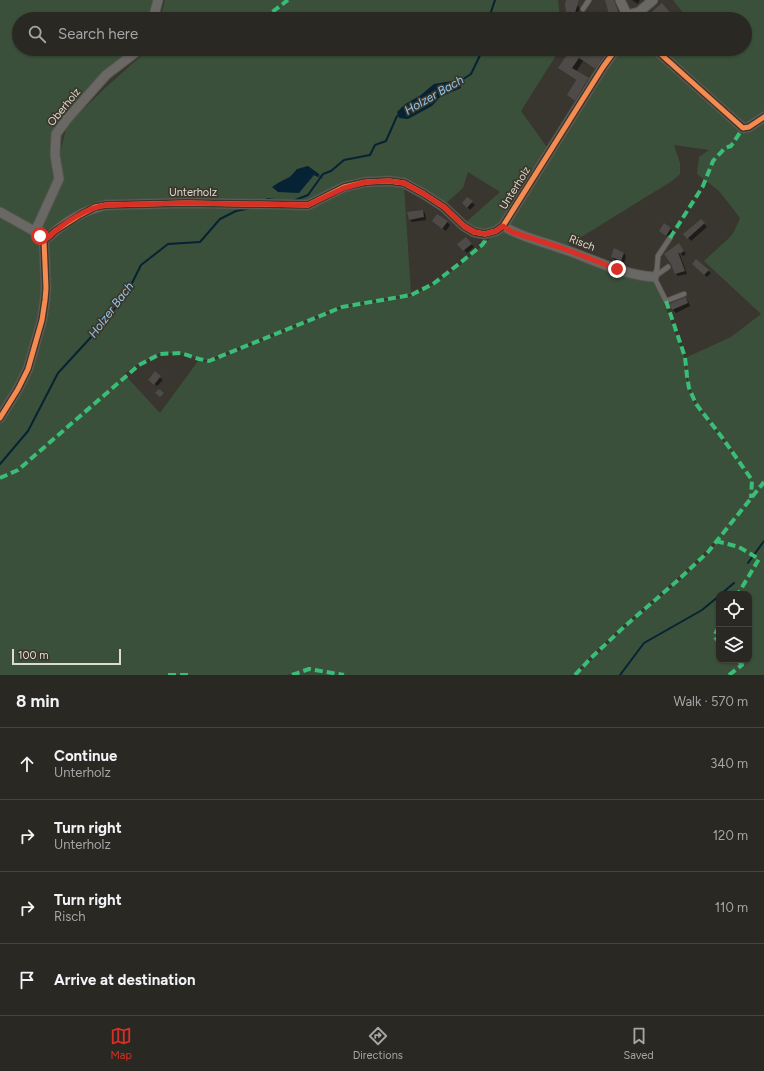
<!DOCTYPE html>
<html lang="en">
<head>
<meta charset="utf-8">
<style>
	body { margin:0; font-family:Figtree,sans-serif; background:#32302b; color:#f1f3f6 }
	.controls { position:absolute; right:12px; bottom:12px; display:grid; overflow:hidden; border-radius:8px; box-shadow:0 1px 3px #0004 }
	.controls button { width:36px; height:36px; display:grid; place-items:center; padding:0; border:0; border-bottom:1px solid #464441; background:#2a2823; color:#f1f3f6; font:20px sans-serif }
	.scale { position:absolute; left:12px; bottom:10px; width:109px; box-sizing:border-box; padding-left:4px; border:2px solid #dcdad2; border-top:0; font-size:11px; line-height:14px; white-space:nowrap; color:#dcdad2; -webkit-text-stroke:3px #3c372b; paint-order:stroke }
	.stop { position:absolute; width:12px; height:12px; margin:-9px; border:3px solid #d93025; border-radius:50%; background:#fff }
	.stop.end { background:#d93025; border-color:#fff; box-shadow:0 1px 4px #0008 }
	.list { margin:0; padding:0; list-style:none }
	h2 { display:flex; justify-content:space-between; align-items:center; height:52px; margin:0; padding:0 16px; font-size:17px }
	h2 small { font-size:13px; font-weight:400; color:#a5a6a6 }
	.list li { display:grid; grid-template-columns:26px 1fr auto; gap:12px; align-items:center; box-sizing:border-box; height:72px; padding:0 16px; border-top:1px solid #464441 }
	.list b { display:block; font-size:15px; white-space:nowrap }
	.list p { margin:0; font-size:13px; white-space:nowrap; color:#a5a6a6 }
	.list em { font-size:13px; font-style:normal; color:#a5a6a6 }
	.icon { flex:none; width:22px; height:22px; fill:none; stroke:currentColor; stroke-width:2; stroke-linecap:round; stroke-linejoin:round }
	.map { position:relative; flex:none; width:764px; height:675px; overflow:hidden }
	.search { position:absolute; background:#2a2823; box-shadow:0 1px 3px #0004; left:12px; right:12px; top:12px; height:44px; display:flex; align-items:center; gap:10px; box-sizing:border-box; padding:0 14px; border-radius:22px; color:#a5a6a6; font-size:15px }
	.sheet { height:340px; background:#2a2823 }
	nav { display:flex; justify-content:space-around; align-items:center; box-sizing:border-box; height:56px; border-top:1px solid #464441; background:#2a2823; font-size:11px; color:#a5a6a6 }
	nav a { display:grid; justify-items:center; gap:2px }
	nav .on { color:#d93025 }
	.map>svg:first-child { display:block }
	.green { fill:#3b503b; fill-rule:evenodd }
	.water { fill:#052334 }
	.shadow { fill:#0007 }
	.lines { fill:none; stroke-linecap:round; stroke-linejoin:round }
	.stream { stroke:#052334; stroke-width:2 }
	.building { fill:#4d4a48 }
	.service-casing { stroke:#55534c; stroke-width:6 }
	.minor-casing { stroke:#55534c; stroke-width:11 }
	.service { stroke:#6a6864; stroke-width:4.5 }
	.minor { stroke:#6a6864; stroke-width:9 }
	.quiet { stroke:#3abd76; stroke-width:4; stroke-dasharray:8 4; stroke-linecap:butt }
	.cycleway-casing { stroke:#3c372b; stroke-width:8 }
	.cycleway { stroke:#f68b52; stroke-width:5 }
	.route { stroke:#d93025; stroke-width:5 }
	.labels { text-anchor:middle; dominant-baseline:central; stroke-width:3.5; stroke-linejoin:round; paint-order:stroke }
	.street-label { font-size:11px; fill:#dcdad2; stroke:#3c372b }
	.water-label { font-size:12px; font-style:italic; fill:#8fc9f1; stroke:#3c372b }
</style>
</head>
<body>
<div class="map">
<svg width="764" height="675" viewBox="0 0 764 675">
	<rect width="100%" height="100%" fill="#38362f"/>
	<g class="green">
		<polygon points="0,0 162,0 156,19 19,19 19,49 143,49 101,87 65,125 57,156 58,186 33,226 0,210"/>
		<polygon points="165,0 558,0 560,19 160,19"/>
		<polygon points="673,0 764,0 764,116 743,127 663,56 670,49 745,49 745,19 688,19"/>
		<path d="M149,49H560L521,111L549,150L497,227L482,231L465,223L500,192L468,172L463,188L444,205L415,186L366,181L307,204L110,203L55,229L40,230V229L61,187L59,157L67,125L104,89ZM434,84L461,88L440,97L404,105L421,95ZM308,166L323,177L322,179L314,175L278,183Z"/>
		<path d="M618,49H654L742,128L764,119V675H577L620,632L678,582L708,554L717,542L713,543C670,590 615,626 574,675H293L294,674L285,675H0V214L32,233L41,244L44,265L36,348L48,246L49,242L59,230L105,207L307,206L344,188L366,183L404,185L411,294L341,306L208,360L200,359L181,353H160L133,367L124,374L160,413L198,361L208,362L224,357L342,308L412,296L434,284L462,264L481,247L495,234L501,232H506L652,280L658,289L665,306L684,357L688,389L695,404L736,458C724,434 698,414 690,388C687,378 687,367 687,357L731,337L761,314L704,261L729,238L734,232L740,218L719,191L697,174L699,157L709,150L674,145L680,163V174L672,181L565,247L509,225ZM719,594H749V660H719Z"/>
	</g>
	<g class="water">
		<polygon points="452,81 460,82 461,88 440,97 432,106 408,119 399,118 397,112 404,105 421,95 434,84"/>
		<polygon points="308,166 319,174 318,177 314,175 299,193 278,192 272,187 278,183 290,177 297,169"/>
	</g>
	<g class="shadow">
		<polygon points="605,0 616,0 617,6 622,18 613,19 611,17 607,4"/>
		<polygon points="632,0 640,0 638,4"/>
		<polygon points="577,5 580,8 577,15 574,15 575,19 564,19 567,13"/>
		<polygon points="662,5 674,18 672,19 640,19 648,17"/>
		<polygon points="598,15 602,19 591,19"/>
		<polygon points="572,49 616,49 599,72 583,61 576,72 588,79 592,83 579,104 568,95 577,81 564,72 560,68"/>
		<polygon points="467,198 475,205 470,210 463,203"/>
		<polygon points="422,211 425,213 426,220 412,222 409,219"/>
		<polygon points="701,220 707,227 691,241 685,234"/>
		<polygon points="447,222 450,225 446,231 436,224"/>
		<polygon points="664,224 673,231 669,238 660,231"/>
		<polygon points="469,241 474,247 467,253 459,244"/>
		<polygon points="679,244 686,254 683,256 679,252 687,274 678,276 675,273 672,264"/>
		<polygon points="624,253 626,256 624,263 615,260 612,257"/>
		<polygon points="696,261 711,273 707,277 693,264"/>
		<polygon points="686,298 688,301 690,306 676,313 673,310 670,304"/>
		<polygon points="155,373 163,380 157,386 152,382"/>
	</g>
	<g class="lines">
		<g class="stream">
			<polyline points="491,19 491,12 495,0"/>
			<polyline points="457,83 471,74 483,49"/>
			<polyline points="267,199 275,200"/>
			<polyline points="293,201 308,195 323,174 331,171 344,160 370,155 375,145 386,141 397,116 400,114"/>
			<polyline points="0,464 28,431 58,373 104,323 129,289 141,265 168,244 200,242 220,219 236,211 251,208"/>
			<polyline points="748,563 764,541"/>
			<polyline points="721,594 734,583"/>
			<polyline points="620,675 644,643 702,610 719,596"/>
		</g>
	</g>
	<g class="building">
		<polygon points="566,0 579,0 575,13 572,13 573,19 563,19 562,13 566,12 565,5"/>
		<polygon points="605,0 614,0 620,15 610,18"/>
		<polygon points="662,3 672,15 667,19 637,19 643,17 646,14 648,15"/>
		<polygon points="571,49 609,49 595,69 579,58 572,68 589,78 575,101 567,95 576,80 558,68"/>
		<polygon points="467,197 473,201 467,208 462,203"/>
		<polygon points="423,210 424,217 409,220 407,212"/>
		<polygon points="437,214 448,221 442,229 432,221"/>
		<polygon points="701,219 705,223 687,239 683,234"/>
		<polygon points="664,223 671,228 666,236 659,231"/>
		<polygon points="466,237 472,244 463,251 457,244"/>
		<polygon points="679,243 684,251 680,254 678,252 685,271 675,274 671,264 664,254"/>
		<polygon points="614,248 624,253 621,261 611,257"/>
		<polygon points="696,259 709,270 704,275 692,264"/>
		<polygon points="686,297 688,303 672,310 669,304"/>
		<polygon points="155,371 161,376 154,385 148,380"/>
		<polygon points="159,389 164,393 160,397 155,393"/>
	</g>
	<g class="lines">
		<defs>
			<g id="service">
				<polyline points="583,9 589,0"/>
				<polyline points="670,238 658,256 657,269 654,277 666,301 684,294"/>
				<polyline points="654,277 668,267"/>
			</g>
			<g id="minor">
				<polyline points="620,0 629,19"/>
				<polyline points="627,15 639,12 653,0"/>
				<polyline points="153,19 158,0"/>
				<polyline points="655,49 743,128 749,127 764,117"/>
				<polyline points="0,212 34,231"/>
				<path d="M503,226C520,237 541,241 560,248C591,258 621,275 654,277"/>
				<path d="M44,241C62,224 83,210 106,205L186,203L308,205L344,187L366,182L389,181L404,183L424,194L444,207L464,226L474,232L485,234L496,231L503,226L603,67L616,49"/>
				<polyline points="44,241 34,231 38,225 59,179 55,155 56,134 67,119 106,75 140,49"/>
				<polyline points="0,418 18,389 28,369 42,320 45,300 46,288 44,241"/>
			</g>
		</defs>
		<use href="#service" class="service-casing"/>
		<use href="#minor" class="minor-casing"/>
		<use href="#service" class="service"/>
		<use href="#minor" class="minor"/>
		<g class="quiet">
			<polyline points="263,19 288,0"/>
			<polyline points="670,238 703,186 713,161 725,148 731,146 743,128"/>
			<polyline points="666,301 685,357 687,376 689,388 696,404 721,436 752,480 751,498"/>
			<polyline points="0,478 18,470 139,365 160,354 181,353 199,359 209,361 342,307 411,295 433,284 460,263 482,245 485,241 485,234"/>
			<polyline points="716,541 739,547 759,559 738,594"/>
			<polyline points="719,627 714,636 719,642"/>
			<polyline points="168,675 188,675"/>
			<polyline points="292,675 309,669 344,675"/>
			<polyline points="575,675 591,658 625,626 677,581 708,552 764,482"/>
			<polyline points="729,675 742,665 737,660"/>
		</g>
		<defs>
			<g id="cycleway">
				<polyline points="655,49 743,128 749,127 764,117"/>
				<polyline points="0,418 18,389 28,369 42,320 45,300 46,288 44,241 55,231 80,215 95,207 106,205 186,203 308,205 344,187 366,182 389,181 404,183 424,194 444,207 464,226 474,232 485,234 496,231 503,226 603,67 616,49"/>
			</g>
		</defs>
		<use href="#cycleway" class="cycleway-casing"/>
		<use href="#cycleway" class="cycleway"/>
	</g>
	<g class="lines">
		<path class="route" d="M40,236L44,241C62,224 83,209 106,205L186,203L308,205L344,188L366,182L389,181L404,183L424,194L444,207L464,226L474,232L485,234L496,231L503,226L512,232L562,248L617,269"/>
	</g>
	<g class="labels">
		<g class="street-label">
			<text transform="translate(64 107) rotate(-51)">Oberholz</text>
			<text transform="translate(515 188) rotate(-58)">Unterholz</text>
			<text x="193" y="192">Unterholz</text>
			<text transform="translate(582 243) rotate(21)">Risch</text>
		</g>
		<g class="water-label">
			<text transform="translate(434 95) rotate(-30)">Holzer Bach</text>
			<text transform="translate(111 310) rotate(-53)">Holzer Bach</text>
		</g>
	</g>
</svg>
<div class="controls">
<button><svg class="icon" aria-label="locate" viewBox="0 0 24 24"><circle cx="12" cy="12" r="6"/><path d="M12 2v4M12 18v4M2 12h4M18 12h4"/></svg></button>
<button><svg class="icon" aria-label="layers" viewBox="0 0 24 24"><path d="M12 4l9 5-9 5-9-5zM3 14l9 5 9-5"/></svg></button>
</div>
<div class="scale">100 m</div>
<div class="stop" style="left:40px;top:236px"></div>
<div class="stop end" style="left:617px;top:269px"></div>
<div class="search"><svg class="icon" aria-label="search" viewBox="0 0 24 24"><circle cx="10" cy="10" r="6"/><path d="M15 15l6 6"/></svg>Search here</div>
</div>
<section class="sheet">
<h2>8 min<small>Walk · 570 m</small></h2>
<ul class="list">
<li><svg class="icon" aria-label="ahead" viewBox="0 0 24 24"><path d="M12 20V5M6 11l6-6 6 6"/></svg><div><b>Continue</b><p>Unterholz</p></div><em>340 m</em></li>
<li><svg class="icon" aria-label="right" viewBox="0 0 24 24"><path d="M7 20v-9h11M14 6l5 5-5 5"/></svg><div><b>Turn right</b><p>Unterholz</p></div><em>120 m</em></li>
<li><svg class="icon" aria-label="right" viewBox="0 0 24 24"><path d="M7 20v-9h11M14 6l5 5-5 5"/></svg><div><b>Turn right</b><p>Risch</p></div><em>110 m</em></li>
<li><svg class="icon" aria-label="arrive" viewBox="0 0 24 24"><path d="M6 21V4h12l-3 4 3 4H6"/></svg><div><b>Arrive at destination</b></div></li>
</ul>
</section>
<nav>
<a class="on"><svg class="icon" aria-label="map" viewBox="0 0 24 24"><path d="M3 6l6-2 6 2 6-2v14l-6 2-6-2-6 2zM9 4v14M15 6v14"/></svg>Map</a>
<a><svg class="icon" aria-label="directions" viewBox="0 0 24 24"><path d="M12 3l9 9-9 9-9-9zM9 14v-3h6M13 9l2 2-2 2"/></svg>Directions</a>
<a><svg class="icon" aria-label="saved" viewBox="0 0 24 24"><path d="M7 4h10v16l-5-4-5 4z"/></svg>Saved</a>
</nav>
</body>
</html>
